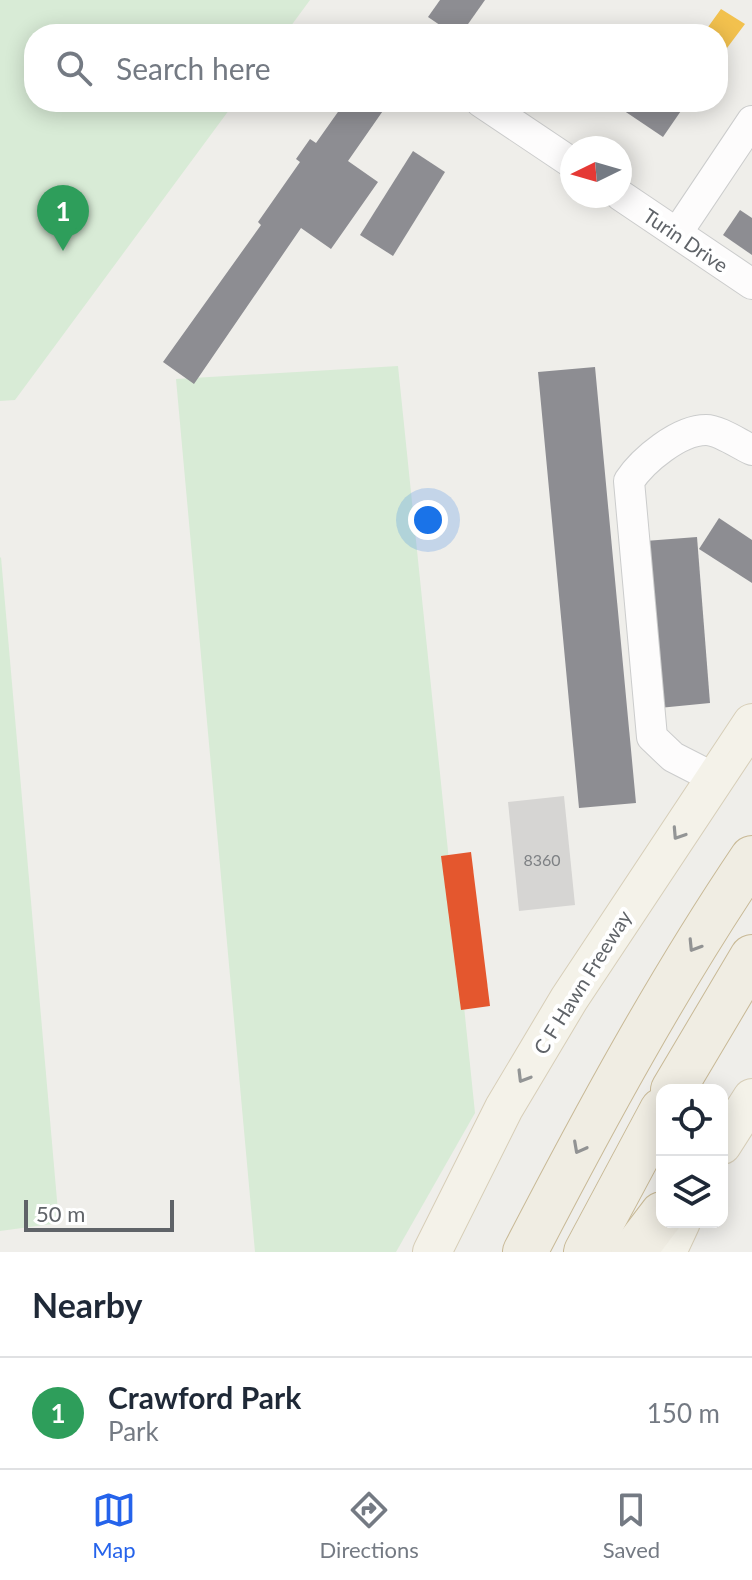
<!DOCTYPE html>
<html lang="en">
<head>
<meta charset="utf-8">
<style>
	body { margin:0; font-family:Lato,sans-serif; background:#f2f2f3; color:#1f2937 }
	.controls { position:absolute; right:24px; bottom:24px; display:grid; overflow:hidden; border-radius:16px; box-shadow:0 4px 20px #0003 }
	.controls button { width:72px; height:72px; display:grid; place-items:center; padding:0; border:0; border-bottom:2px solid #e0e1e3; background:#fff; color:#1f2937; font:40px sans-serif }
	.compass { position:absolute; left:560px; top:136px; width:72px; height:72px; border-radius:50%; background:#fff; box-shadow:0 4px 20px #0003; rotate:265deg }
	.scale { position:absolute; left:24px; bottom:20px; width:150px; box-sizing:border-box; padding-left:8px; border:4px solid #5f6368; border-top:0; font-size:22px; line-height:28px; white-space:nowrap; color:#5f6368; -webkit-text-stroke:6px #fff; paint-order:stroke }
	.you { position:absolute; left:428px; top:520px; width:28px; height:28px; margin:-20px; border:6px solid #fff; border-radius:50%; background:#1a73e8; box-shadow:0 0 0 12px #1a73e833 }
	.badge { display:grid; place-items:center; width:52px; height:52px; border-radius:50%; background:#2563eb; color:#fff; font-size:26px; font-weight:700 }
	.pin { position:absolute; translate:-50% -66px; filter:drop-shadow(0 2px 4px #0008) }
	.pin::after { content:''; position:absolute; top:42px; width:28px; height:24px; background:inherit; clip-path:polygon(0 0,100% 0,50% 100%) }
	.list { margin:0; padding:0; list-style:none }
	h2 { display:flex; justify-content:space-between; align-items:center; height:104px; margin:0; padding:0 32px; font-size:34px }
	h2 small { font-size:26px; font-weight:400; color:#747a83 }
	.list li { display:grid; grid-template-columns:52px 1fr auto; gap:24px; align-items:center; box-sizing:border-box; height:112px; padding:0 32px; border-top:2px solid #e0e1e3 }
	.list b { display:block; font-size:30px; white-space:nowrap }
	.list p { margin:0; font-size:26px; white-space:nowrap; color:#747a83 }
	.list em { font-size:26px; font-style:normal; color:#747a83 }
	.icon { flex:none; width:44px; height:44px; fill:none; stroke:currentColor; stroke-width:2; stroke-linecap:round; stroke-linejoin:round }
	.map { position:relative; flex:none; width:752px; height:1252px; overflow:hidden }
	.search { position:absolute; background:#fff; box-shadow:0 4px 20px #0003; left:24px; right:24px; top:24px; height:88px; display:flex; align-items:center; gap:20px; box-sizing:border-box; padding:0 28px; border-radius:32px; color:#747a83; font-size:30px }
	.sheet { height:216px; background:#fff }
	nav { display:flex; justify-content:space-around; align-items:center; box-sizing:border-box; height:112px; border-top:2px solid #e0e1e3; background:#fff; font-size:22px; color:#747a83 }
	nav a { display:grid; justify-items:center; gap:4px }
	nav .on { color:#2563eb }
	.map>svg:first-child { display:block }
	.green { fill:#d8ebd6 }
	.homes { fill:#f2c14e }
	.shops { fill:#e4572e }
	.industry { fill:#8d8d92 }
	.building { fill:#d6d5d3 }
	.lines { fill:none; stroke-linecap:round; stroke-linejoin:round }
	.minor-casing { stroke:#cbcccc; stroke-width:32 }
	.major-casing { stroke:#d7ceb8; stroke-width:40 }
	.highway-casing { stroke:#c8b996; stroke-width:46 }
	.minor { stroke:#fdfcfc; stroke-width:30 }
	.major { stroke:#f4f2e9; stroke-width:38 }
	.highway { stroke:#f0ede3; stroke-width:44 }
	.oneway { stroke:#939595 }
	.oneway2 { stroke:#929393 }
	.labels { text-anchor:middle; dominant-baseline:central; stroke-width:8; stroke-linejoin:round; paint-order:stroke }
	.number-label { font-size:16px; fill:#7e8184 }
	.street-label { font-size:20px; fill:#5f6368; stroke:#fff }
</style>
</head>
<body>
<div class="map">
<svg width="752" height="1252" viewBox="0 0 752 1252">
	<rect width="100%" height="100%" fill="#efeeea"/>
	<g class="green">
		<polygon points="0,0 310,0 285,34 34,34 34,102 235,102 15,400 0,401"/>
		<polygon points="398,366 475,1113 396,1252 255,1252 176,379"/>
		<polygon points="1,557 59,1223 0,1231 0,558"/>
	</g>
	<polygon class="homes" points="721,9 745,24 727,48 718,42 718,34 703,34"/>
	<polygon class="shops" points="471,852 490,1006 461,1010 441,856"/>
	<g class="industry">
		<polygon points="440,0 485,0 461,34 453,34 428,17"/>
		<polygon points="345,102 387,105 348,161 378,182 331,249 301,228 194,384 163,362 261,225 258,222 300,162 296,159 310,139 316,143"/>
		<polygon points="611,102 680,102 685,105 663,137"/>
		<polygon points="413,151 445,172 393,256 360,235"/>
		<polygon points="740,210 752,218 752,255 723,235"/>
		<polygon points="595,367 636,803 579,808 538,372"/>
		<polygon points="719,518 752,540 752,583 699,549"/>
		<polygon points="697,537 710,703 659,708 645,541"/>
	</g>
	<polygon class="building" points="564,796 575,905 519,911 508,802"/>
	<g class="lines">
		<defs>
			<g id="minor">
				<polyline points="481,102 572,163"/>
				<polyline points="620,195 752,284"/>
				<polyline points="677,233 752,121"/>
				<path d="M714,778L673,757L652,737L629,481C643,460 679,430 706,430C719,430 739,444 752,450"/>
			</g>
			<g id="major">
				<polyline points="722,1145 752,1098"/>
				<polyline points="432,1252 504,1108 569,999 752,723"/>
				<polyline points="667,1252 681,1222"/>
			</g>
			<g id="highway">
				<polyline points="673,1090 752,957"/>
				<path d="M525,1252C595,1117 667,984 752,858"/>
				<polyline points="586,1252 662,1110"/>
				<polyline points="633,1252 662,1214"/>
			</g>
		</defs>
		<use href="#minor" class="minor-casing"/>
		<use href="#major" class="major-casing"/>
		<use href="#highway" class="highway-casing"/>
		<use href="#minor" class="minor"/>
		<use href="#major" class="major"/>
		<use href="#highway" class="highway"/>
	</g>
	<defs><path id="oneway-chevron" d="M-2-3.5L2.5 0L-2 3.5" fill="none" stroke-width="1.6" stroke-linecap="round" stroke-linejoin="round" transform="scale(2)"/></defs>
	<g class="oneway">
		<use href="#oneway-chevron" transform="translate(678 834) rotate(123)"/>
		<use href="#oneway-chevron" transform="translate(523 1077) rotate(121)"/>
	</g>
	<g class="oneway2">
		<use href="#oneway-chevron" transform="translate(694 946) rotate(122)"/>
		<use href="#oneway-chevron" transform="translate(579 1148) rotate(118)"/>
	</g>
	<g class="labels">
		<g class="number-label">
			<text x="542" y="859">8360</text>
		</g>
		<g class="street-label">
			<text transform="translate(686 240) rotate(34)">Turin Drive</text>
			<text transform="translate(582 982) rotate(-58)">C F Hawn Freeway</text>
		</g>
	</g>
</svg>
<div class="controls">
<button><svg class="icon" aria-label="locate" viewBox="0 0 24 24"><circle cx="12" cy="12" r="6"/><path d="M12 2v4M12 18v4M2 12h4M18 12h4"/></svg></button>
<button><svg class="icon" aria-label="layers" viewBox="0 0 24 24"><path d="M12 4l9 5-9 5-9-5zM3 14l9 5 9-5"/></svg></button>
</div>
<svg class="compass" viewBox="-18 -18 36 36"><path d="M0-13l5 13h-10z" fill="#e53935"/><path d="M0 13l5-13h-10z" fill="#747a83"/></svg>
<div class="scale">50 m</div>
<div class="you"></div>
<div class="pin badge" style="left:63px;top:251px;background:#2e9e5b">1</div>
<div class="search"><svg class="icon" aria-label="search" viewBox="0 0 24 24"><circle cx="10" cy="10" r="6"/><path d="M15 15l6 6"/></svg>Search here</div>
</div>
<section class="sheet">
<h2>Nearby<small></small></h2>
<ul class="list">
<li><span class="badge" style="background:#2e9e5b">1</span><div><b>Crawford Park</b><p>Park</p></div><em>150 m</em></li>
</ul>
</section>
<nav>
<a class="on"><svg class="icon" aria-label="map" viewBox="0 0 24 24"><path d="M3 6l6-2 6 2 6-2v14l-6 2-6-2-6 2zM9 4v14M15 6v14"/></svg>Map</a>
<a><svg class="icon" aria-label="directions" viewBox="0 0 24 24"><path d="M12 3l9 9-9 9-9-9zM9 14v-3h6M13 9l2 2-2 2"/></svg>Directions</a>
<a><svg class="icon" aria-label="saved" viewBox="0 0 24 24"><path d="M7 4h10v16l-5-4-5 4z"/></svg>Saved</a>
</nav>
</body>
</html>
